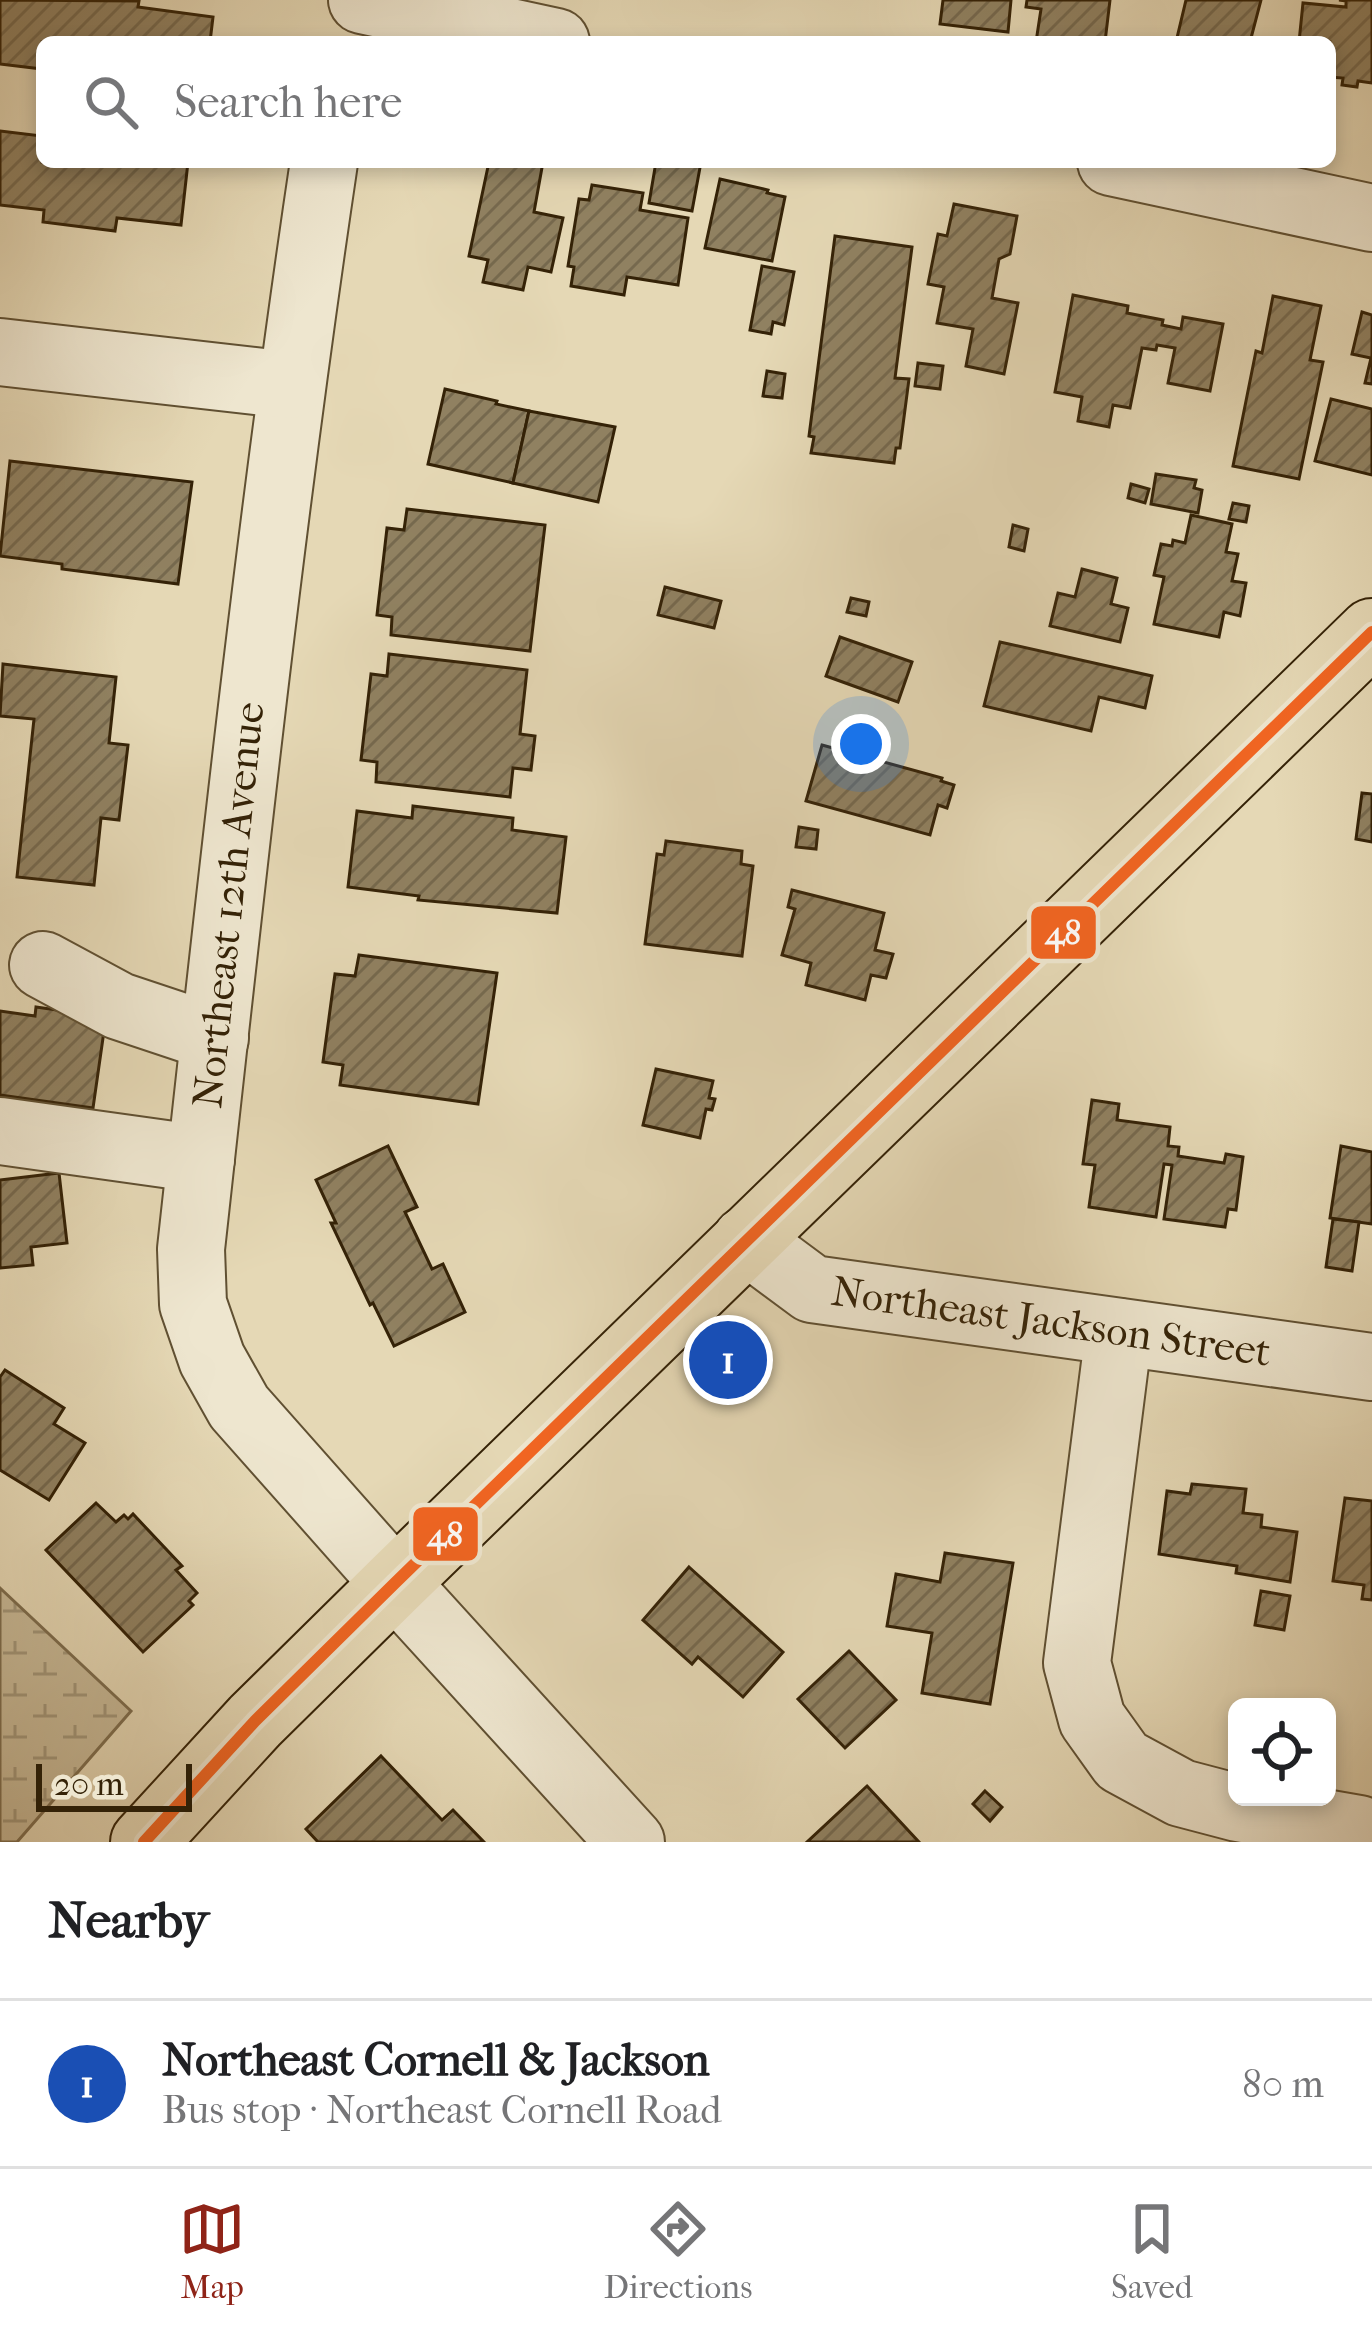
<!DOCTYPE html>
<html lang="en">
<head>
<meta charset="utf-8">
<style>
	body { margin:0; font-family:"IM FELL French Canon",serif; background:#f2f2f2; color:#202124 }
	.controls { position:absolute; right:36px; bottom:36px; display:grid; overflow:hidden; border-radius:18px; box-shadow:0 6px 18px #0003 }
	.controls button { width:108px; height:108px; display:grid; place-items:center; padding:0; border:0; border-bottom:3px solid #e0e0e0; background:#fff; color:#202124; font:60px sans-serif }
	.scale { position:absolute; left:36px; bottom:30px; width:156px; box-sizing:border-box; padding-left:12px; border:6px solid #342207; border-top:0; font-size:33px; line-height:42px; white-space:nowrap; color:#342207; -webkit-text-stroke:9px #eee6cf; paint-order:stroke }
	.you { position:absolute; left:861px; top:744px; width:42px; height:42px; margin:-30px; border:9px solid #fff; border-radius:50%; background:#1a73e8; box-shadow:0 0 0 18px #1a73e833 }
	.badge { display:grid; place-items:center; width:78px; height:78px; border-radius:50%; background:#8f2418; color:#fff; font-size:39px; font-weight:700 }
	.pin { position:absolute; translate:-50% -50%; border:6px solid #fff; box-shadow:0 3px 12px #0006 }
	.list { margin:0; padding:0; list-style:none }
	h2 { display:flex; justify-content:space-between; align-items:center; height:156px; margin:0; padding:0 48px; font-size:51px }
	h2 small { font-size:39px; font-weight:400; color:#757577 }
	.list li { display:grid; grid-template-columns:78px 1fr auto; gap:36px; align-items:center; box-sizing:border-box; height:168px; padding:0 48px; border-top:3px solid #e0e0e0 }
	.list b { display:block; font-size:45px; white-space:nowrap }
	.list p { margin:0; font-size:39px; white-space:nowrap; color:#757577 }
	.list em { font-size:39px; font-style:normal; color:#757577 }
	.icon { flex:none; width:66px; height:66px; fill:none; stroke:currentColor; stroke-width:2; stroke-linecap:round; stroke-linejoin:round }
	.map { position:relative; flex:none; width:1372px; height:1842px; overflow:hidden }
	.search { position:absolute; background:#fff; box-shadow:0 6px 18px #0003; left:36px; right:36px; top:36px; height:132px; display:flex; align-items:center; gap:30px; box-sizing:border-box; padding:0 42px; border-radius:18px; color:#757577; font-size:45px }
	.sheet { height:324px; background:#fff }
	nav { display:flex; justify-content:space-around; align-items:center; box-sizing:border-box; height:168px; border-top:3px solid #e0e0e0; background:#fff; font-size:33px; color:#757577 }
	nav a { display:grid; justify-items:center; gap:6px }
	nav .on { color:#8f2418 }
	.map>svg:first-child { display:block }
	.wetland { fill:url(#wetland-marsh); stroke:#7e6e4f; stroke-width:3 }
	.building { fill:url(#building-hatch); stroke:#342207; stroke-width:3 }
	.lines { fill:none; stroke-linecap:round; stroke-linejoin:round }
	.minor-casing { stroke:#605032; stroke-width:70 }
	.highway-casing { stroke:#342207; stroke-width:70 }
	.minor { stroke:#eee6cf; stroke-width:66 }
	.highway { stroke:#e5d8b5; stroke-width:66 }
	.bus-1-casing { stroke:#eee6cf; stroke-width:21 }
	.bus-1 { stroke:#f26522; stroke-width:12 }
	.labels { text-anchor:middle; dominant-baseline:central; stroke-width:9; stroke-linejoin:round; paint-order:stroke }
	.street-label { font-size:42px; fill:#342207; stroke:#eee6cf }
	.line-badge { stroke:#eee6cf; stroke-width:4.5 }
	.badge-label { font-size:33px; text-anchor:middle; font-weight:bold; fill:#fff }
</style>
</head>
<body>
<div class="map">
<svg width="1372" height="1842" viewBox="0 0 1372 1842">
	<defs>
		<pattern id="wetland-marsh" width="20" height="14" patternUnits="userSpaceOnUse" patternTransform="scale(3)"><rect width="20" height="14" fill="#c7b997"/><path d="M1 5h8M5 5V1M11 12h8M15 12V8" fill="none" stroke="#a29679"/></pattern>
		<pattern id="building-hatch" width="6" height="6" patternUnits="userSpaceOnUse" patternTransform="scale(3)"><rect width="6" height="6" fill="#908161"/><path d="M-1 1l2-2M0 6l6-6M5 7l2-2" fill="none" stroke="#76694e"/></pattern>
	</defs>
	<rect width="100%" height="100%" fill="#e5d8b5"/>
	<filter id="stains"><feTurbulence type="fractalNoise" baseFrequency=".00167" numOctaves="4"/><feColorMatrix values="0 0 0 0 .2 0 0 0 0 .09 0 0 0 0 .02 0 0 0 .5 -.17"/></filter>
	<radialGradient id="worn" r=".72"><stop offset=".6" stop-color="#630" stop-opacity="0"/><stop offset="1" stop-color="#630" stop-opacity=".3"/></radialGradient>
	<polygon class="wetland" points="0,1588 131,1711 17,1842 0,1842"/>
	<g class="building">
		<polygon points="0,0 139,1 138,7 213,17 210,42 42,42 42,69 0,64"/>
		<polygon points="943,0 1011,0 1008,32 940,24"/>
		<polygon points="1027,0 1110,0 1105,42 1036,42 1041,9 1026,7"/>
		<polygon points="1186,0 1261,0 1250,42 1176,42"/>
		<polygon points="1339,0 1372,0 1372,83 1358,81 1357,87 1342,85 1343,78 1330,77 1330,42 1299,42 1303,3 1346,7 1346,1"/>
		<polygon points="0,131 42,136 42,162 188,162 181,225 117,218 115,231 43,222 44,210 0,205"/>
		<polygon points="489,162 543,162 534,212 563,218 551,272 528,267 523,290 483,282 488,260 469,256"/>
		<polygon points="656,162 701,162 692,211 649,203"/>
		<polygon points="720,179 768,190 767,193 785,197 772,261 705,248"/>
		<polygon points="592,185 643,193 640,210 688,218 678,285 627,277 624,295 571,286 574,267 568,266 579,199 589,200"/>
		<polygon points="954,204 1017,216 1010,254 999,259 992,298 1018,303 1004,374 966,366 973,329 937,323 944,287 928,284 938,234 947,236"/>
		<polygon points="835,236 912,247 895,378 909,379 900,448 896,448 894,463 811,453 814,437 809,436"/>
		<polygon points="762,266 794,272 784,325 773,322 771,334 750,330"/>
		<polygon points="1073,295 1128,306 1127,313 1163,320 1162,325 1181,329 1183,317 1223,324 1210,391 1168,383 1175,348 1157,345 1156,350 1142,348 1130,408 1113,405 1109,427 1078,421 1082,397 1055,392"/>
		<polygon points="1273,296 1321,306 1310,360 1323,362 1299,479 1233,466 1256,351 1262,353"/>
		<polygon points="1362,312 1372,315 1372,384 1365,383 1371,358 1352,354"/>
		<polygon points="918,363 943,366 940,389 915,386"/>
		<polygon points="767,371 785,374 782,398 763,396"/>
		<polygon points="445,389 497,401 496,404 529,411 513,483 428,464"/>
		<polygon points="1331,399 1372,409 1372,475 1315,461"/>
		<polygon points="529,411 615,427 598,502 513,483"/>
		<polygon points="10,461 192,482 178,584 62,569 62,564 0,556"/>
		<polygon points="1156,474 1196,480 1194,488 1202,490 1198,513 1151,504"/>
		<polygon points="1131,484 1149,489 1145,503 1128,498"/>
		<polygon points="1233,503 1249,506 1246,522 1229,519"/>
		<polygon points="407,509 545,525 530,651 391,635 392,617 377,615 387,528 404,530"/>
		<polygon points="1191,515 1232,524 1226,552 1238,554 1232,581 1246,583 1240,616 1224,612 1219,637 1154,624 1164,577 1154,575 1161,544 1172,546 1173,540 1185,543"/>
		<polygon points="1013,525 1028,529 1024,551 1009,547"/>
		<polygon points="1082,569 1117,578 1111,604 1128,608 1120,642 1050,626 1058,593 1075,597"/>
		<polygon points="665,587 721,601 714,628 658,615"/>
		<polygon points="851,598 869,602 866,616 847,612"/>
		<polygon points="840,637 912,662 898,702 826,676"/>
		<polygon points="1000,642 1152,676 1145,708 1099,697 1091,731 984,706"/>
		<polygon points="389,654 527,670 520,734 535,736 531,770 513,768 510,797 376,782 377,762 361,760 371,674 387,676"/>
		<polygon points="3,664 116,677 109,743 128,745 119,820 101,818 94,885 17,877 34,719 0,716"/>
		<polygon points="822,745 942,778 941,781 954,785 947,808 938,805 930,835 806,801"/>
		<polygon points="1362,793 1372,794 1372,842 1356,839"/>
		<polygon points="413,806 513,818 512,830 566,837 557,913 418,900 419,896 348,887 357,811 412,818"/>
		<polygon points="799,827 818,830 816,849 796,847"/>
		<polygon points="666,841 742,851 741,864 753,866 742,956 645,944 657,854 664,855"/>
		<polygon points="792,890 884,913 875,950 893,954 886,978 871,975 865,1000 806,985 811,963 782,955 795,909 788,907"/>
		<polygon points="359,955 497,973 478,1104 340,1085 343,1065 323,1062 333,988 335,974 355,976"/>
		<polygon points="36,1007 106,1017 93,1108 0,1095 0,1011 35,1016"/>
		<polygon points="656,1069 713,1081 709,1098 715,1099 712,1110 706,1109 700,1138 643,1125"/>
		<polygon points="1092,1100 1119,1104 1117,1120 1170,1127 1168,1146 1179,1147 1178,1156 1224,1163 1226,1154 1243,1157 1236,1210 1228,1209 1225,1227 1164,1219 1172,1165 1164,1164 1156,1217 1089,1207 1095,1165 1083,1164"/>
		<polygon points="388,1146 417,1207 405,1212 432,1269 443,1264 465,1312 394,1346 373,1303 370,1305 331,1223 336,1223 316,1180"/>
		<polygon points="1341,1146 1372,1152 1372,1224 1330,1218"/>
		<polygon points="59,1173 67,1243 31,1247 33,1265 0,1268 0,1180"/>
		<polygon points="1333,1219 1359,1222 1352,1271 1326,1267"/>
		<polygon points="5,1370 64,1408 54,1424 85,1443 49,1500 0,1470 0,1377"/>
		<polygon points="1192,1484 1246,1489 1243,1513 1262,1515 1261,1527 1297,1532 1290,1582 1236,1573 1237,1566 1159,1554 1167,1491 1190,1494"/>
		<polygon points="1345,1498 1372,1501 1372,1600 1362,1599 1364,1585 1333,1581"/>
		<polygon points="96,1503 116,1522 124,1515 128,1519 133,1514 182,1566 176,1570 197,1593 189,1601 193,1605 143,1652 46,1550"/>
		<polygon points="945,1553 1013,1563 990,1704 922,1693 932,1633 887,1626 896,1574 940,1582"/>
		<polygon points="689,1567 783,1652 743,1697 698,1657 692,1664 643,1620"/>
		<polygon points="1261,1591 1290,1596 1284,1630 1255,1625"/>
		<polygon points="849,1651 896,1700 845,1748 798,1699"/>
		<polygon points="381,1756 442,1820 453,1810 484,1842 318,1842 306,1829"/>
		<polygon points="867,1786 919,1842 807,1842"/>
		<polygon points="985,1791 1002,1807 990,1821 973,1804"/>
	</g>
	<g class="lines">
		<defs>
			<g id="minor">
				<polyline points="362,0 556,42"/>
				<path d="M324,162C270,523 231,886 191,1249L193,1304L212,1359L239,1407L395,1583L631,1842"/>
				<polyline points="1111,162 1372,218"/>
				<polyline points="0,352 290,385"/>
				<polyline points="43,965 119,1006 215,1038"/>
				<polyline points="0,1131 201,1159"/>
				<polyline points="746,1240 812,1289 1372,1367"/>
				<polyline points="1119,1332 1077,1663 1092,1719 1122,1761 1181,1793 1238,1808 1359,1829 1372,1834"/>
			</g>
			<polyline id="highway" points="144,1842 255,1721 395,1583 1372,632"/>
		</defs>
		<use href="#minor" class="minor-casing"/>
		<use href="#highway" class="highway-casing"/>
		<use href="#minor" class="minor"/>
		<use href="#highway" class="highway"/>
		<defs>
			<polyline id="bus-1" points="144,1842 255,1721 395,1583 1372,632"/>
		</defs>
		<use href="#bus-1" class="bus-1-casing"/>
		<use href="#bus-1" class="bus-1"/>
	</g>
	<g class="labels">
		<g class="street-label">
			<text transform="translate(229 905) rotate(-84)">Northeast 12th Avenue</text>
			<text transform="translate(1051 1322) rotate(8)">Northeast Jackson Street</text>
		</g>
	</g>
	<g class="line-badge">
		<rect x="1029" y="904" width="69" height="57" rx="12" fill="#f26522"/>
		<rect x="411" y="1505" width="69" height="58" rx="12" fill="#f26522"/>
	</g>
	<g class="badge-label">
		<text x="1063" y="944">48</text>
		<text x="445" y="1546">48</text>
	</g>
	<rect width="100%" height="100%" filter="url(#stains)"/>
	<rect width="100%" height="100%" fill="url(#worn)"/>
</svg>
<div class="controls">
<button><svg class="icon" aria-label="locate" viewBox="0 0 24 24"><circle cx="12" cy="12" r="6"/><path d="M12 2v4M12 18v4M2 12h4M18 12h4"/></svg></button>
</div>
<div class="scale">20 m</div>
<div class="you"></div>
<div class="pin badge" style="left:728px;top:1360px;background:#1a4fb4">1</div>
<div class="search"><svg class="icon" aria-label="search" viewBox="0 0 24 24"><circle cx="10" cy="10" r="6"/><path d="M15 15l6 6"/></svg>Search here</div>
</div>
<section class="sheet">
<h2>Nearby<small></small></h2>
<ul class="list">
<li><span class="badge" style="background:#1a4fb4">1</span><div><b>Northeast Cornell &amp; Jackson</b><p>Bus stop · Northeast Cornell Road</p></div><em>80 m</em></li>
</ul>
</section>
<nav>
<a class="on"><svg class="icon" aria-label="map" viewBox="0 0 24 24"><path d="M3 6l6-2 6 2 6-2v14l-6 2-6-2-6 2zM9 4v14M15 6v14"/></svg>Map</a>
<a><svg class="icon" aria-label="directions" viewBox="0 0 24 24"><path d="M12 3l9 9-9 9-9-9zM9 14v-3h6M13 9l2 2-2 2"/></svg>Directions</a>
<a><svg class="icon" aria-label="saved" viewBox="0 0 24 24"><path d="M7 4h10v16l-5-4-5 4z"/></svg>Saved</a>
</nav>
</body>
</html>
